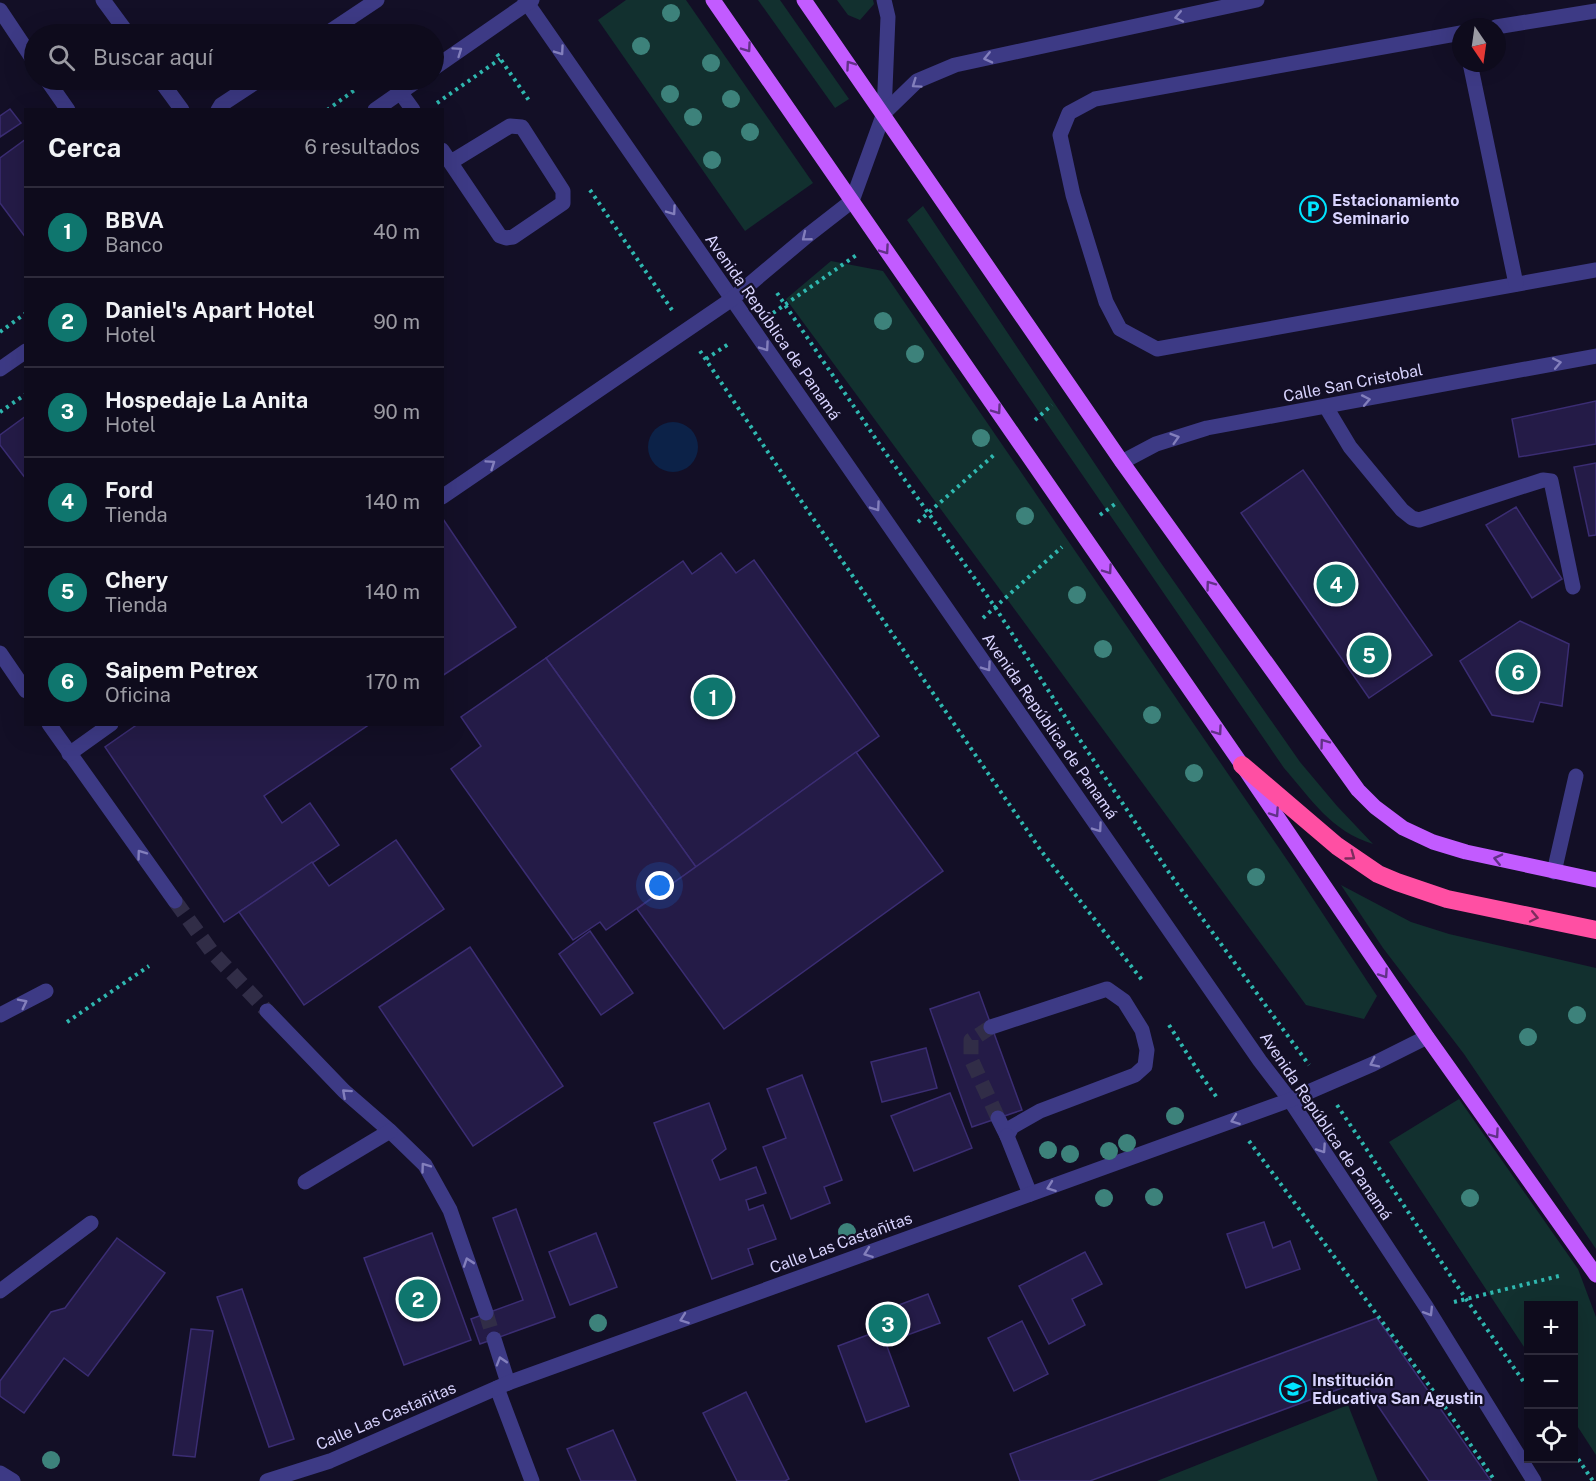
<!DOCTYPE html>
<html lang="es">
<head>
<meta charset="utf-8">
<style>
	body { margin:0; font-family:"Public Sans",sans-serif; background:#171425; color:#f1f3f6 }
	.controls { position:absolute; right:18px; bottom:18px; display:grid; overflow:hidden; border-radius:0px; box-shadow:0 6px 24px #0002 }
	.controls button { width:54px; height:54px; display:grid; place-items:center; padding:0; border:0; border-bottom:2px solid #2e2b3b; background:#0e0b1c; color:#f1f3f6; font:30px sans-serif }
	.compass { position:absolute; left:1452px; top:18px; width:54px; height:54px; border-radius:50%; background:#0e0b1c; box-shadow:0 6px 24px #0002; rotate:167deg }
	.you { position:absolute; left:660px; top:886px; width:21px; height:21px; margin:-15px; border:4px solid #fff; border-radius:50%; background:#1a73e8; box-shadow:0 0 0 9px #1a73e833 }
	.badge { display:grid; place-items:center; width:39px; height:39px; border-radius:50%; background:#0f766e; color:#fff; font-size:20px; font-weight:700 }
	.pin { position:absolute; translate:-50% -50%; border:3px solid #fff; box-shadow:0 2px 6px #0006 }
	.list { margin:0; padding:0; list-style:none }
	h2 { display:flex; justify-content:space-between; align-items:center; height:78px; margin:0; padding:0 24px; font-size:26px }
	h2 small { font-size:20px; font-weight:400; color:#9b9ba3 }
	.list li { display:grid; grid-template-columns:39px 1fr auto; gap:18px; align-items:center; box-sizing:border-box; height:90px; padding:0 24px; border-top:2px solid #2e2b3b }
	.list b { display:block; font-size:22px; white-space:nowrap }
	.list p { margin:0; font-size:20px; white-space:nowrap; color:#9b9ba3 }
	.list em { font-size:20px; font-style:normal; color:#9b9ba3 }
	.icon { flex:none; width:33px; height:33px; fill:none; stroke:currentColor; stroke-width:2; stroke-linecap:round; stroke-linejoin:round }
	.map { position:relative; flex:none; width:1596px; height:1481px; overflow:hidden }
	.search { position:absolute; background:#0e0b1c; box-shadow:0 6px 24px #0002; left:24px; top:24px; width:420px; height:66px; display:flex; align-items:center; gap:15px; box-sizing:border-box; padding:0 21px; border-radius:33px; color:#9b9ba3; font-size:22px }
	.panel { position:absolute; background:#0e0b1c; box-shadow:0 6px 24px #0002; left:24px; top:108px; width:420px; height:618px; border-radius:0px }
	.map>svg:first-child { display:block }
	.green { fill:#12302f }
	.water { fill:#0c2248 }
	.building { fill:#241b47; stroke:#3b2d73; stroke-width:1.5 }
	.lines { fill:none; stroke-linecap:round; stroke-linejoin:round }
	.minor-tunnel { stroke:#312d47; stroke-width:15; stroke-dasharray:15 8; stroke-linecap:butt }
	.path { stroke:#2fb8b0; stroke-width:4; stroke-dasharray:3 4.5; stroke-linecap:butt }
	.minor { stroke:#3d3a85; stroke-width:15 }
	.major { stroke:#c25bff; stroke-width:15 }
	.highway { stroke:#ff4fa3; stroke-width:18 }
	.tree { fill:#3d827b }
	.oneway { stroke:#837fbc }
	.oneway2 { stroke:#623188 }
	.oneway3 { stroke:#7d2c5e }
	.labels { text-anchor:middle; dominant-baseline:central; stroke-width:4.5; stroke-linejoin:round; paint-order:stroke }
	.poi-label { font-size:16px; font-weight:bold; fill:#d9d4ff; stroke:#130f26; text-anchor:start }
	.street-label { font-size:16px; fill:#d9d4ff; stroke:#130f26 }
</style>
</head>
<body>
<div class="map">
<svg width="1596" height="1481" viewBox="0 0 1596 1481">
	<rect width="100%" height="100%" fill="#130f26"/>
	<g class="green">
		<polygon points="626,0 686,0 813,183 745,231 598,20"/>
		<polygon points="758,0 780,0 849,99 835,108"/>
		<polygon points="837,0 873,0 874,4 860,20 848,15"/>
		<path d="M923,206L1161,563L1300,762L1337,806L1373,844C1331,831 1312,800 1284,768L907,220Z"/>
		<polygon points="831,261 883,271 1294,870 1377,996 1364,1019 1306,1005 786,299"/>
		<polygon points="1341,885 1411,922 1449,934 1596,968 1596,1249 1464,1054 1383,948"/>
		<polygon points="1459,1099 1578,1269 1596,1317 1596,1455 1574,1421 1574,1306 1528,1306 1528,1353 1389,1142"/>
		<polygon points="1348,1405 1378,1481 1157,1481"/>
	</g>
	<circle class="water" cx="673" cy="447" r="25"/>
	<g class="building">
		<polygon points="10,109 21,123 0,137 0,116"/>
		<polygon points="26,139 26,238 0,203 0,158"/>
		<polygon points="1596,401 1596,444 1519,457 1512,419"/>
		<polygon points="26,416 26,479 0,445 0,435"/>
		<polygon points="1596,463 1596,535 1589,536 1574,467"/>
		<polygon points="1303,470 1432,655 1369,698 1241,513"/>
		<polygon points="1516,507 1562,579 1532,598 1486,525"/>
		<polygon points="443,519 516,627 442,676 442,520"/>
		<polygon points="721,553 736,573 754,560 879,736 696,867 546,658 683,561 692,574"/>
		<polygon points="1520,621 1569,644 1562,706 1540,702 1533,722 1492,715 1460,661"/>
		<polygon points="546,658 696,867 606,930 600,922 573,940 451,769 481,746 461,717"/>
		<polygon points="138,724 370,724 264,796 282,823 310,803 339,845 224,922 105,747"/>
		<polygon points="856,752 943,871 724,1029 637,909"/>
		<polygon points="396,840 444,909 304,1005 239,912 312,862 329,886"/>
		<polygon points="590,931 633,993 601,1015 559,954"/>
		<polygon points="470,947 563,1086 473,1146 379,1007"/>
		<polygon points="979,992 1022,1110 972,1127 930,1009"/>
		<polygon points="926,1048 937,1088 882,1102 871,1062"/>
		<polygon points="802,1075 842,1180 824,1187 830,1203 791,1219 763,1147 786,1138 767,1089"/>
		<polygon points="950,1093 972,1148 914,1171 891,1116"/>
		<polygon points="709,1103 726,1149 712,1160 720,1180 756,1167 766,1193 746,1200 749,1210 763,1205 776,1239 748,1249 753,1264 712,1279 654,1123"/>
		<polygon points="516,1209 555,1317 480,1344 471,1319 523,1300 493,1218"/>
		<polygon points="1264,1222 1273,1248 1290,1241 1300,1269 1246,1288 1227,1234"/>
		<polygon points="432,1233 471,1340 404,1365 364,1258"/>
		<polygon points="596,1233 617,1287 570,1305 549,1252"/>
		<polygon points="117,1238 165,1273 88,1376 64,1358 24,1413 0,1396 0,1381 51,1312 65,1308"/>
		<polygon points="1085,1252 1102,1284 1072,1299 1085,1325 1049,1344 1019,1286"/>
		<polygon points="242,1289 294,1439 269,1447 217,1297"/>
		<polygon points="928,1294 940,1323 902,1337 891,1308"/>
		<polygon points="1377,1318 1491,1481 1429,1481 1361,1381 1090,1481 1020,1481 1010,1454"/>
		<polygon points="1022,1321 1048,1374 1014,1391 988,1338"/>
		<polygon points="191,1329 213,1331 195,1457 173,1455"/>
		<polygon points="881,1330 909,1406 866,1422 838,1346"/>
		<polygon points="746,1392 789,1479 785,1481 737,1481 703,1413"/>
		<polygon points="613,1430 636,1481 581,1481 567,1449"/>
	</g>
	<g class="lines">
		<g class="minor-tunnel">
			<polyline points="175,901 212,952 267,1011"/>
			<polyline points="991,1027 971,1040 971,1059 998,1118"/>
			<polyline points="486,1313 494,1339"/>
		</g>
		<g class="path">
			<polyline points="497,54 530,102"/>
			<polyline points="437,103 500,59"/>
			<polyline points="327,110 359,87"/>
			<polyline points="590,190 672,310"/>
			<polyline points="777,293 880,445 995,607 1078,737 1170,874 1309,1065"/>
			<polyline points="773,313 858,254"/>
			<polyline points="0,332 26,313"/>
			<polyline points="700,351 782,473 1042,852 1142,980"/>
			<polyline points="706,359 730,343"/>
			<polyline points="0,412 26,394"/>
			<polyline points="1035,420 1052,405"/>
			<polyline points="1100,515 1118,502"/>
			<polyline points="918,522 995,454"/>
			<polyline points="983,618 1062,547"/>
			<polyline points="67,1022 149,966"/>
			<polyline points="1169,1025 1200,1074 1218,1099"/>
			<polyline points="1337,1105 1466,1299 1528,1388"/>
			<polyline points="1249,1141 1445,1407 1495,1481"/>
			<polyline points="1454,1302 1563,1275"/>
			<polyline points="1574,1453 1593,1481"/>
		</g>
		<g class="minor">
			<polyline points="103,0 128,34"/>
			<polyline points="525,0 1260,1061 1290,1100 1427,1308 1534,1481"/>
			<polyline points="0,10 34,61"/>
			<polyline points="1496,27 1596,11"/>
			<polyline points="1461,33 1095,99 1069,113 1060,135 1073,195 1106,302 1120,329 1157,349 1596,270"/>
			<polyline points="326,34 377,0"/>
			<polyline points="1470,63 1516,284"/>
			<polyline points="434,68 532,0"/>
			<polyline points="47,80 68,110"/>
			<polyline points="160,80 182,110"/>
			<polyline points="400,92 413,110"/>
			<polyline points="218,110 221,105 259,80"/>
			<polyline points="375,110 418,80"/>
			<polyline points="884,113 888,17 884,0"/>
			<polyline points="442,150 500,236 506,238 513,237 563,203 563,191 522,127 510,126 451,162"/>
			<polyline points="0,369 26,351"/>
			<polyline points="1326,407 1350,447 1402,510 1412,518 1419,520 1543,480 1551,481 1573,587"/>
			<polyline points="1122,462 1156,444 1207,428 1596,356"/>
			<polyline points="442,497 732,299 807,236 852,201 884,113 917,81 955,65 1257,0"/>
			<polyline points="0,653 26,691"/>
			<polyline points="49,724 175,901"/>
			<polyline points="69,754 111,724"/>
			<polyline points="1554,872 1576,776"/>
			<polyline points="267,1011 344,1091 390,1131 425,1165 450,1210 486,1313"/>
			<polyline points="0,1015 46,991"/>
			<polyline points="991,1027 1107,989 1124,1001 1142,1030 1147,1050 1145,1066 1135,1075 1040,1111 1012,1127 1007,1136 998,1118"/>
			<polyline points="1007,1136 1030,1194"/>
			<polyline points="305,1182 390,1131"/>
			<polyline points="0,1291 91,1223"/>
			<polyline points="494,1339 508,1383"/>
			<polyline points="497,1388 532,1481"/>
			<polyline points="0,1473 13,1481"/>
			<polyline points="267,1481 330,1461 508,1383 1290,1100 1373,1064 1427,1037"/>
		</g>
		<g class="major">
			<polyline points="713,0 1242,765 1427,1037 1596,1275"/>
			<polyline points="804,0 1122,462 1358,790 1375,807 1403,828 1433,842 1466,852 1596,880"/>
		</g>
		<polyline class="highway" points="1242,765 1337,846 1378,874 1397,882 1447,899 1596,930"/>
	</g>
	<g class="tree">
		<circle cx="671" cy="13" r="9"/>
		<circle cx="641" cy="46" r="9"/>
		<circle cx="711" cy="63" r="9"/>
		<circle cx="670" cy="94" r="9"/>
		<circle cx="731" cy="99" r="9"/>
		<circle cx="693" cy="117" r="9"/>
		<circle cx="750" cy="132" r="9"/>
		<circle cx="712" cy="160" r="9"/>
		<circle cx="883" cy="321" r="9"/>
		<circle cx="915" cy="354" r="9"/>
		<circle cx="981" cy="438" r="9"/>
		<circle cx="1025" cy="516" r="9"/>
		<circle cx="1077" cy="595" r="9"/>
		<circle cx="1103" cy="649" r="9"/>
		<circle cx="1152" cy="715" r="9"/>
		<circle cx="1194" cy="773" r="9"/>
		<circle cx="1256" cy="877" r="9"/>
		<circle cx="1577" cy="1015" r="9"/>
		<circle cx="1528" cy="1037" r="9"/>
		<circle cx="1175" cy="1116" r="9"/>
		<circle cx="1127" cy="1143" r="9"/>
		<circle cx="1048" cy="1150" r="9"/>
		<circle cx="1109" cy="1151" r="9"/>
		<circle cx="1070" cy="1154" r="9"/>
		<circle cx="1154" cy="1197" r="9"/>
		<circle cx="1104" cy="1198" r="9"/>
		<circle cx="1470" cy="1198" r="9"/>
		<circle cx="847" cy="1232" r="9"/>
		<circle cx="598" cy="1323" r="9"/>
		<circle cx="51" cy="1460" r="9"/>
	</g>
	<defs><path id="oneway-chevron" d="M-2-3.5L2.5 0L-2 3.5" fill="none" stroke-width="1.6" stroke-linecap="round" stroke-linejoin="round" transform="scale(1.5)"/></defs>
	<g class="oneway">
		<use href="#oneway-chevron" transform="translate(1179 17) rotate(168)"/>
		<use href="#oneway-chevron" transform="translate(458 51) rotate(-35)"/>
		<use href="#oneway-chevron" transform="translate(560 51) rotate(55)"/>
		<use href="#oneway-chevron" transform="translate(988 58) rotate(167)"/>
		<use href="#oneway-chevron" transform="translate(916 84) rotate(145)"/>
		<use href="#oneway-chevron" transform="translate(672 211) rotate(55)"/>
		<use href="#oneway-chevron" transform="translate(806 237) rotate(141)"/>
		<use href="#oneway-chevron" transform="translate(765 347) rotate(55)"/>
		<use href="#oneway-chevron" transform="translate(1557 363) rotate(-11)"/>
		<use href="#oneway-chevron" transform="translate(1366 400) rotate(-11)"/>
		<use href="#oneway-chevron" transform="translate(1175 438) rotate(-17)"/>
		<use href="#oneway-chevron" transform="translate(491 464) rotate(-34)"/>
		<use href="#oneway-chevron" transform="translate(876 507) rotate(55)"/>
		<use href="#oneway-chevron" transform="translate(987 667) rotate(55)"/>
		<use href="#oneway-chevron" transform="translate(1098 828) rotate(55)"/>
		<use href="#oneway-chevron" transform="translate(141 854) rotate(-126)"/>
		<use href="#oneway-chevron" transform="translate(23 1003) rotate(-27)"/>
		<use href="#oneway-chevron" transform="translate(1374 1063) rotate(154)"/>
		<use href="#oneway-chevron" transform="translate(346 1093) rotate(-138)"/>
		<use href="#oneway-chevron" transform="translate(1235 1120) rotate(160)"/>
		<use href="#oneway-chevron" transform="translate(1322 1149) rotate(56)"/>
		<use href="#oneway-chevron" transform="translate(425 1167) rotate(-126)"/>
		<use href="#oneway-chevron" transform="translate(1051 1187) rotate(160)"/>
		<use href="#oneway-chevron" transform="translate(868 1253) rotate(160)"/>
		<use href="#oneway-chevron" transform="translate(468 1262) rotate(-109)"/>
		<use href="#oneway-chevron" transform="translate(1429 1312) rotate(58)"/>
		<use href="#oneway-chevron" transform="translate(684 1319) rotate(160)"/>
		<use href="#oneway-chevron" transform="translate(501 1361) rotate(-107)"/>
	</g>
	<g class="oneway2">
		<use href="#oneway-chevron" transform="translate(747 48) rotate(55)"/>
		<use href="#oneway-chevron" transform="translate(850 65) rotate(-125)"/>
		<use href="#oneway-chevron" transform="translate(885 250) rotate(55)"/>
		<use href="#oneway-chevron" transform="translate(997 410) rotate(55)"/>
		<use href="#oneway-chevron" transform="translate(1108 570) rotate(55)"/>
		<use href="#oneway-chevron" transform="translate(1210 585) rotate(-126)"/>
		<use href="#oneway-chevron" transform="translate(1218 731) rotate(55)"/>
		<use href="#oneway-chevron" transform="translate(1324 743) rotate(-126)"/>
		<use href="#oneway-chevron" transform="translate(1275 813) rotate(56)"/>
		<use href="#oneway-chevron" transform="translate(1498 859) rotate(-167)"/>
		<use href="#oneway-chevron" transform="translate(1384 974) rotate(56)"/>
		<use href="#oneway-chevron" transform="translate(1495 1134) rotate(55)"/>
	</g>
	<g class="oneway3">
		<use href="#oneway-chevron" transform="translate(1351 856) rotate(36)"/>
		<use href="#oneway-chevron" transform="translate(1534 917) rotate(12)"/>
	</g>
	<defs>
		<symbol id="parking-ring" viewBox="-11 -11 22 22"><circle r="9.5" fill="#130f26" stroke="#00e5ff" stroke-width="1.5"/><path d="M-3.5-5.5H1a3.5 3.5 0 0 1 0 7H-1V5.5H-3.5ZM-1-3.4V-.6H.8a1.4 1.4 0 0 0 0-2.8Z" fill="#00e5ff"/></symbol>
		<symbol id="school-ring" viewBox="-11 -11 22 22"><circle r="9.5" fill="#130f26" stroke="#00e5ff" stroke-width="1.5"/><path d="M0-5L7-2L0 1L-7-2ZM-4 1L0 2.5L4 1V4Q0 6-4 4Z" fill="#00e5ff"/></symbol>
	</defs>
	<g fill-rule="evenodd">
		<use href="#parking-ring" x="1298" y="194" width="30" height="30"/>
		<use href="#school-ring" x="1278" y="1374" width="30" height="30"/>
	</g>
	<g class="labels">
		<g class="poi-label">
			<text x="1332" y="200">Estacionamiento<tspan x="1332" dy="18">Seminario</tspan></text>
			<text x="1312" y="1380">Institución<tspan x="1312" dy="18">Educativa San Agustin</tspan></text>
		</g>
		<g class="street-label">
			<text transform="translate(773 327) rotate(55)">Avenida República de Panamá</text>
			<text transform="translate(1353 383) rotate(-11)">Calle San Cristobal</text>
			<text transform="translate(1050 726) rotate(55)">Avenida República de Panamá</text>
			<text transform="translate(1326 1126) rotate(56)">Avenida República de Panamá</text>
			<text transform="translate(841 1243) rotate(-20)">Calle Las Castañitas</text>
			<text transform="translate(386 1416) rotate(-23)">Calle Las Castañitas</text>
		</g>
	</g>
</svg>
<div class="controls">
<button>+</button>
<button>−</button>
<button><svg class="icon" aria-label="locate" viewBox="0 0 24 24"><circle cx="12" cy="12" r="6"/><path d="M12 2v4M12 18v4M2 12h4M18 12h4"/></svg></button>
</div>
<svg class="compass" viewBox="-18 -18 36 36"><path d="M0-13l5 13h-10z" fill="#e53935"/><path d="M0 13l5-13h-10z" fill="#9b9ba3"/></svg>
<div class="you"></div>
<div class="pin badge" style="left:713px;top:697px">1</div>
<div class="pin badge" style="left:418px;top:1299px">2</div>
<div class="pin badge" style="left:888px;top:1324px">3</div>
<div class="pin badge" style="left:1336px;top:584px">4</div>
<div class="pin badge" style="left:1369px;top:655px">5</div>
<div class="pin badge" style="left:1518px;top:672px">6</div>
<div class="search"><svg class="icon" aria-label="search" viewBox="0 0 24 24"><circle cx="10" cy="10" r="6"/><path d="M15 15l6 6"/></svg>Buscar aquí</div>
<section class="panel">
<h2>Cerca<small>6 resultados</small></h2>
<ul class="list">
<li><span class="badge">1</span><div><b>BBVA</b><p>Banco</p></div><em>40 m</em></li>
<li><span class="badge">2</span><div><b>Daniel's Apart Hotel</b><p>Hotel</p></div><em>90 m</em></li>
<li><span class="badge">3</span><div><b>Hospedaje La Anita</b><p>Hotel</p></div><em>90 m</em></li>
<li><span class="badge">4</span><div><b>Ford</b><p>Tienda</p></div><em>140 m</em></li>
<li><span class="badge">5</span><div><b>Chery</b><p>Tienda</p></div><em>140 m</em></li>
<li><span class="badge">6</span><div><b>Saipem Petrex</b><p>Oficina</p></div><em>170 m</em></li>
</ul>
</section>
</div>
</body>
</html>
